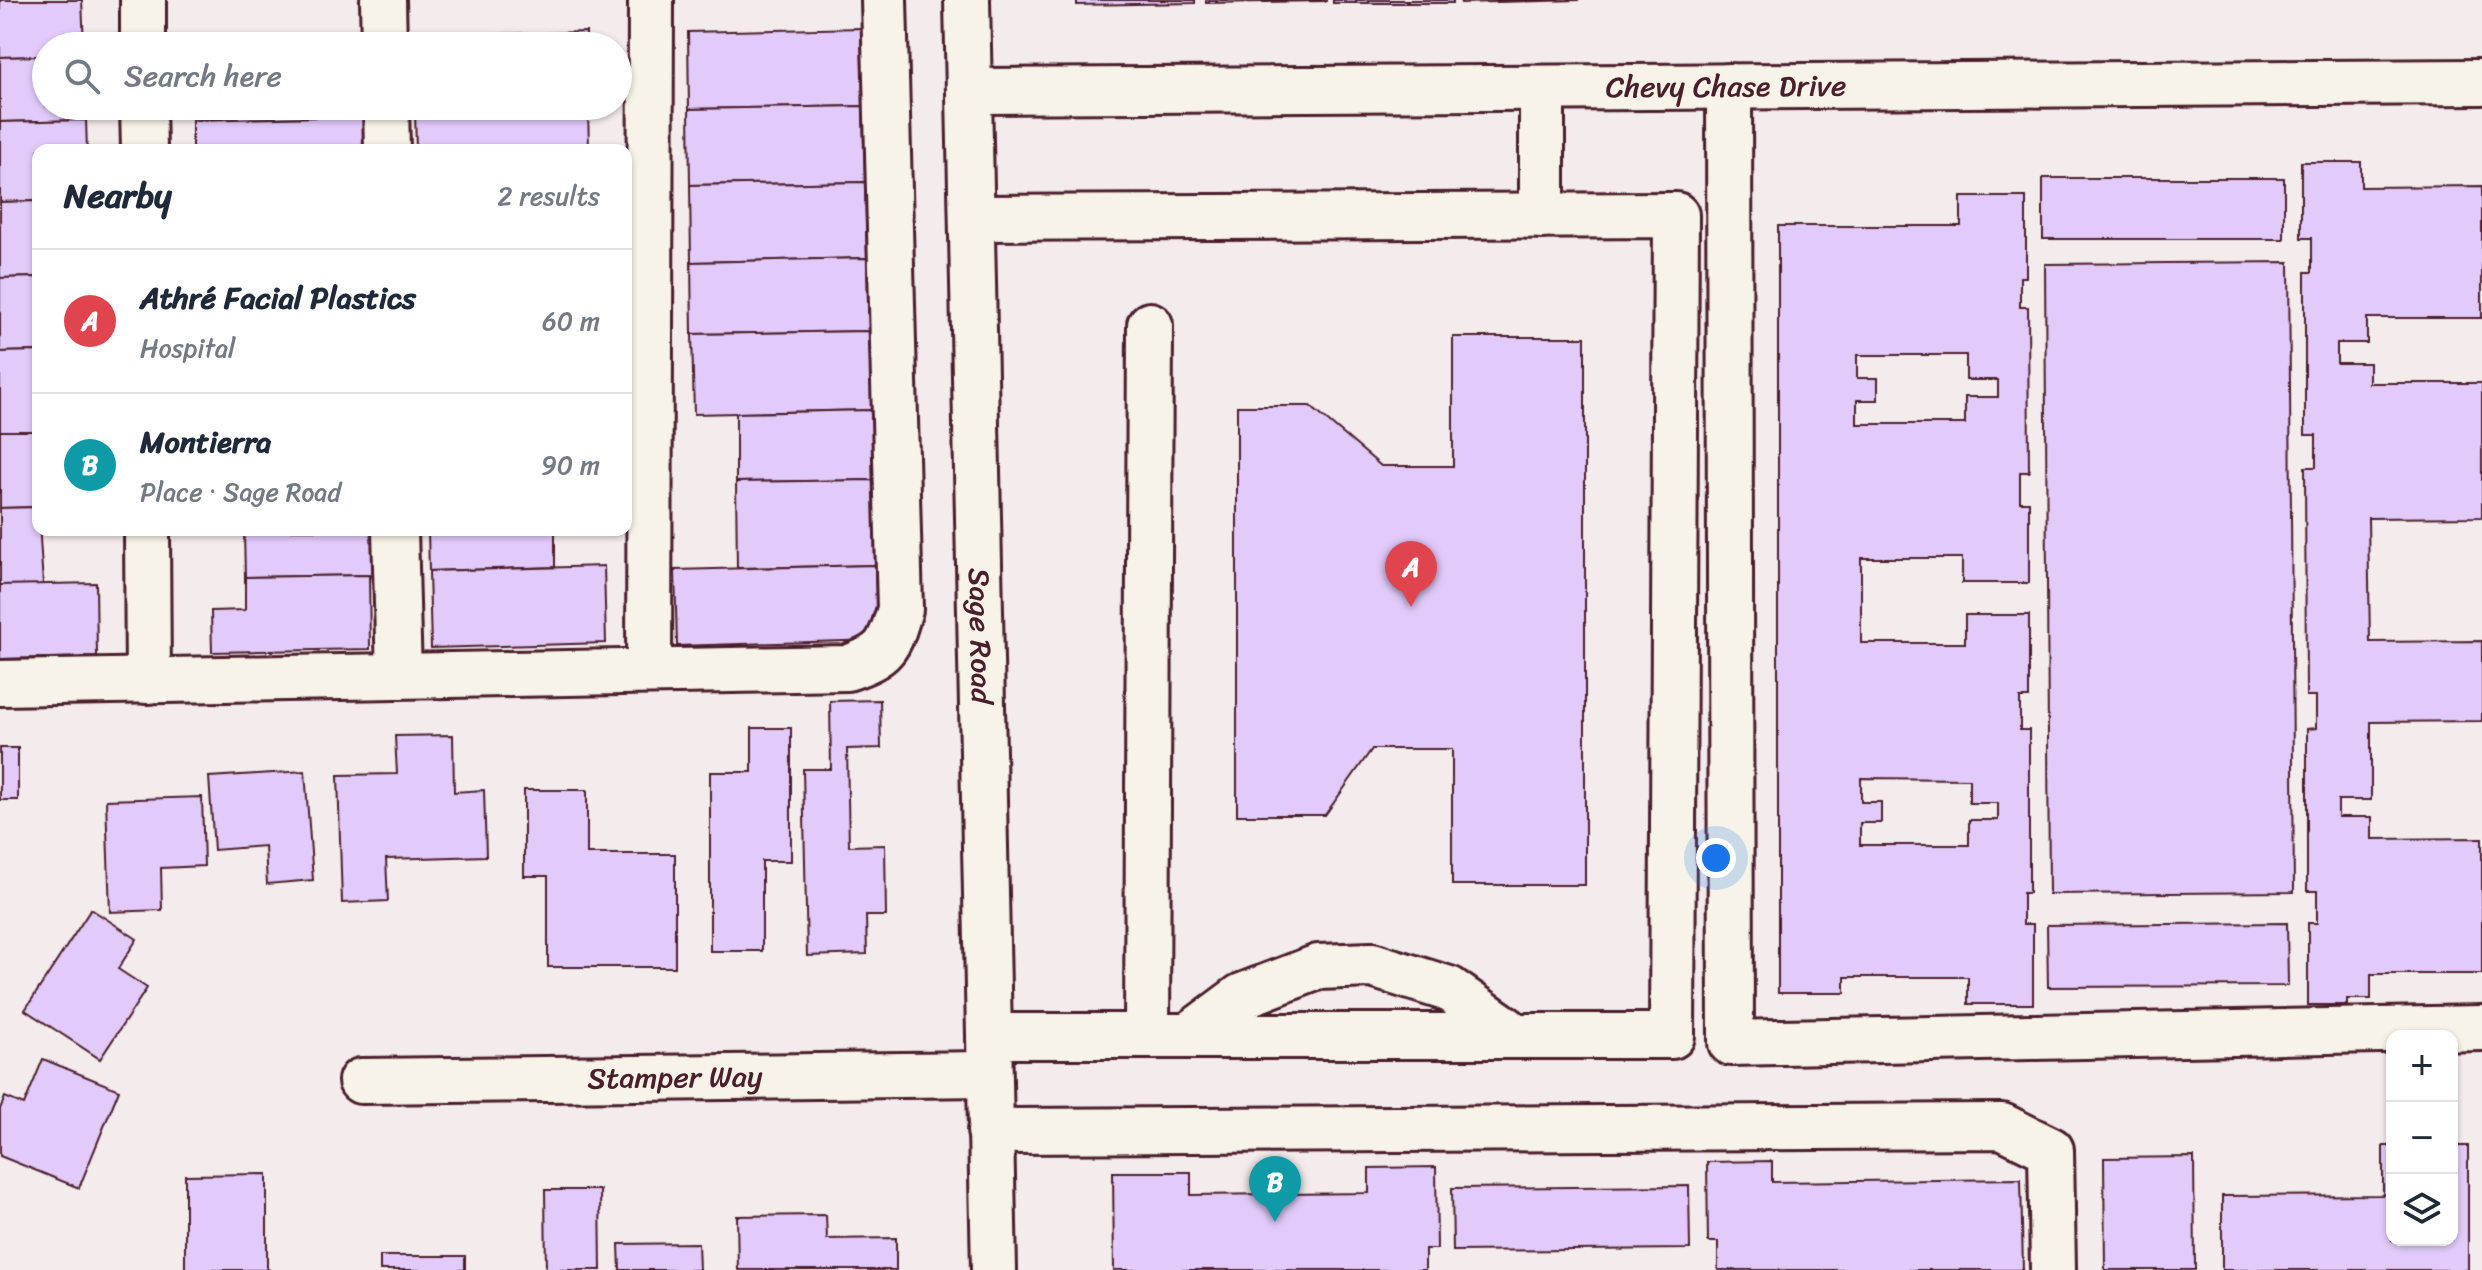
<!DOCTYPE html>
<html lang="en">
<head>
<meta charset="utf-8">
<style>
	body { margin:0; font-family:Sriracha,sans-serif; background:#f2f2f3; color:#1f2937 }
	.controls { position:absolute; right:24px; bottom:24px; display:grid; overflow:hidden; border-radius:16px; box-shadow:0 2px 6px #0004 }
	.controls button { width:72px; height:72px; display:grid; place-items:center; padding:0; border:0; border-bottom:2px solid #e0e1e3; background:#fff; color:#1f2937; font:40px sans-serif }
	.you { position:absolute; left:1716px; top:858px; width:28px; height:28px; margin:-20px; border:6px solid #fff; border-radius:50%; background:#1a73e8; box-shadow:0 0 0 12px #1a73e833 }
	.badge { display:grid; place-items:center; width:52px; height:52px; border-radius:50%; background:#d1495b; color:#fff; font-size:26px; font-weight:700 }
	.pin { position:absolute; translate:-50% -66px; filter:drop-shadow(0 2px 4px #0008) }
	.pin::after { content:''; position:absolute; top:42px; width:28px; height:24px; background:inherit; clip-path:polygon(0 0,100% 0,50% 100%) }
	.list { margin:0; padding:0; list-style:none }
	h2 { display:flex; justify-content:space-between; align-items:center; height:104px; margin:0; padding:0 32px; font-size:34px }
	h2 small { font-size:26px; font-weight:400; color:#747a83 }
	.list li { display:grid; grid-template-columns:52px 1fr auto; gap:24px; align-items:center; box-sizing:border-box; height:144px; padding:0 32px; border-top:2px solid #e0e1e3 }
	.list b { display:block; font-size:30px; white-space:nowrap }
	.list p { margin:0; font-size:26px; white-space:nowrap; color:#747a83 }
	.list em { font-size:26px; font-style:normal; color:#747a83 }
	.icon { flex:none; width:44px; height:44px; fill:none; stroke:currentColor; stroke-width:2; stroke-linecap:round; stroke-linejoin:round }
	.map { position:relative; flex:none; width:2482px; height:1270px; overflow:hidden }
	.search { position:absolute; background:#fff; box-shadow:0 2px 6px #0004; left:32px; top:32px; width:600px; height:88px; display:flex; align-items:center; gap:20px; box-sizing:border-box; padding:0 28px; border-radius:44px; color:#747a83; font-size:30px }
	.panel { position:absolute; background:#fff; box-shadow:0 2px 6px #0004; left:32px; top:144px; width:600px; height:392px; border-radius:16px }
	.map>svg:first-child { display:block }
	.building { fill:#e2cbfb; stroke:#4a1f2b; stroke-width:2; fill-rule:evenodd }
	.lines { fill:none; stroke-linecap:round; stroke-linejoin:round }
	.minor-casing { stroke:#4a1f2b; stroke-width:50 }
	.major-casing { stroke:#4a1f2b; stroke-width:50 }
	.minor { stroke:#f7f3e8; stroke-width:44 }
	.major { stroke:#f7f3e8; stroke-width:44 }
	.labels { text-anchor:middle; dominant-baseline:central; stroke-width:8; stroke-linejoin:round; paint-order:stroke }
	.street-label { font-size:30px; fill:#4a1f2b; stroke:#f7f3e8 }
</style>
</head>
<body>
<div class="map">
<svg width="2482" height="1270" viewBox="0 0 2482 1270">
	<rect width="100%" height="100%" fill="#f3ebec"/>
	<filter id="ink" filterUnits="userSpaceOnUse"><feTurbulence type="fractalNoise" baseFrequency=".0125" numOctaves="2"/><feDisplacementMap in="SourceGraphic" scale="16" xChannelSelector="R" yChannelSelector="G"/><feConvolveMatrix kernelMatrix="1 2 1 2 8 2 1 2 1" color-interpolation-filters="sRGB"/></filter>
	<g filter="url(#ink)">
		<g class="building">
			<polygon points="0,0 82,0 84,46 46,46 46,56 0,57"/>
			<polygon points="1077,0 1195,0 1195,3 1077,5"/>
			<polygon points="1206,0 1326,0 1326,1 1206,3"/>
			<rect x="1333" y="0" width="120" height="3"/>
			<polygon points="1461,0 1579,0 1461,3"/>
			<polygon points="861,28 863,106 689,109 688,32"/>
			<polygon points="586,32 586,46 413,46 413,36"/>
			<polygon points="361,40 361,46 190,46 190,45"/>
			<polygon points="46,56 46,106 85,106 86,120 0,122 0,57"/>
			<polygon points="191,106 363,106 363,116 192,120"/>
			<polygon points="415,106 588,106 588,107 415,111"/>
			<polygon points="863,106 865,182 690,185 689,109"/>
			<polygon points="588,107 589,150 416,150 415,111"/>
			<polygon points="363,116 364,150 192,150 192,120"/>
			<polygon points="86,120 87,150 38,150 38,201 0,202 0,122"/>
			<polygon points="2301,162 2361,162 2361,187 2482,186 2482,318 2367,318 2367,343 2337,343 2337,363 2369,363 2369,383 2482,383 2482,517 2368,518 2370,642 2482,641 2482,721 2371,722 2371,800 2338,800 2338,817 2372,817 2372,839 2482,838 2482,974 2371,974 2371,999 2347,999 2347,1005 2308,1005 2308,923 2317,923 2317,891 2307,891 2307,729 2316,728 2316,696 2306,696 2305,467 2316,467 2316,435 2305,435 2305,272 2312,272 2312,238 2301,238"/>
			<rect x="2043" y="178" width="241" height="61"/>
			<polygon points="865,182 867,258 691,262 690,185"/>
			<path d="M1961,197H2026V277H2020V307H2028L2029,472H2020V502H2029V583H1962V558H1861V643H1965V615H2029V698H2020V730H2029V893H2023V924H2033V1004H1968V977H1845V993H1778V226H1961ZM1857,355H1966V380H1998V397H1965V424H1857V400H1878V378H1857ZM1861,778L1969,779V803H1998V820H1969V845H1860V823H1881V802H1861Z"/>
			<polygon points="38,201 38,277 0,278 0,202"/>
			<polygon points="867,258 869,331 692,334 691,262"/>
			<polygon points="2289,262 2294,892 2049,894 2045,264"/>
			<polygon points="38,277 38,351 0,352 0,278"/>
			<polygon points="869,331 872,410 694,414 692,334"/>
			<polygon points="1453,337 1585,337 1585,885 1452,885 1452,749 1372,749 1325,815 1237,815 1237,406 1310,406 1381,466 1453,466"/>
			<polygon points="38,351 38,431 0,431 0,352"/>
			<polygon points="872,410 874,480 736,482 736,413"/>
			<polygon points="0,431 38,431 38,507 0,508"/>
			<polygon points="874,480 875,565 737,568 736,482"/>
			<polygon points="38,507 43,585 0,585 0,508"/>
			<polygon points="244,530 375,530 376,575 245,577"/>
			<polygon points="428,530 555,530 555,567 429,571"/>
			<polygon points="875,565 877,640 677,646 675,570"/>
			<polygon points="604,566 606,643 431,648 429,571"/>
			<polygon points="369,575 370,649 212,652 211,611 245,610 245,577"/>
			<polygon points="96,583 97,657 0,659 0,585"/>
			<polygon points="880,700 881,748 847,749 849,846 885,845 886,916 866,916 867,954 807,956 803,769 831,769 830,701"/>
			<polygon points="752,728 791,728 791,861 762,861 762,951 710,951 710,772 752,772"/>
			<polygon points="453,735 454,792 484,790 486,856 386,859 388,901 342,903 338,775 397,774 395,736"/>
			<rect x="0" y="748" width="18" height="52"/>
			<polygon points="305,771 313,880 267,884 265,846 214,850 209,777"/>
			<polygon points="524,790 587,790 587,854 675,854 675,967 548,967 548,876 524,876"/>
			<polygon points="202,797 204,866 161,868 162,910 110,912 106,800"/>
			<polygon points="91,909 137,939 118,969 147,988 100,1059 25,1010"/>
			<polygon points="2287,923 2288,986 2048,987 2047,925"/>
			<polygon points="43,1059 119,1090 79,1188 0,1156 0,1109 5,1097 24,1105"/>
			<polygon points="2383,1146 2392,1146 2392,1240 2452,1240 2452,1146 2468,1146 2468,1270 2222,1270 2222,1196 2383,1195"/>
			<polygon points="2194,1157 2195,1270 2105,1270 2104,1158"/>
			<polygon points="1772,1161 1772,1182 2021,1179 2023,1270 1718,1270 1718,1242 1708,1242 1707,1162"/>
			<polygon points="1436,1167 1437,1249 1425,1249 1425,1270 1114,1270 1113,1172 1191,1172 1191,1195 1369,1193 1369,1168"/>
			<polygon points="267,1174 267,1269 270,1270 185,1270 185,1175"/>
			<polygon points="1689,1186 1690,1249 1453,1251 1452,1188"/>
			<polygon points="545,1190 600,1190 601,1270 546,1270"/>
			<polygon points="826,1215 827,1239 896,1238 896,1270 738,1270 737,1216"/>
			<polygon points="698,1243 699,1270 620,1270 619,1244"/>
			<rect x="380" y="1256" width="85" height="14"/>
		</g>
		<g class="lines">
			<defs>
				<g id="minor">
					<polyline points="143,0 143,46"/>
					<polyline points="383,0 384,46"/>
					<polyline points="1729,86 1731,1043 2482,1028"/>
					<polyline points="1542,88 1542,216"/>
					<path id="s1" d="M970,91L2482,82"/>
					<polyline points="143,106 144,150"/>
					<polyline points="386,106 387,150"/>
					<polyline points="972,218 1676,215 1672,1036 989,1036"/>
					<polyline points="147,530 148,681"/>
					<polyline points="395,530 399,676"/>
					<polyline points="649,671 651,0"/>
					<path d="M0,683L847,668C886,655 889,647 900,609L884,0"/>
					<polyline points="1147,1036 1150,325"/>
					<polyline points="1188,1036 1242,996 1318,967 1372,965 1449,989 1516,1036"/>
					<path id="s2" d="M361,1081L989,1074"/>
					<polyline points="990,1131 2002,1126 2051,1150 2053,1270"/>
				</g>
				<g id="major">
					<path id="s3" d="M967,0L994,1270"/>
				</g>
			</defs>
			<use href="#minor" class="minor-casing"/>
			<use href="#major" class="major-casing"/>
			<use href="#minor" class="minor"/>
			<use href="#major" class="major"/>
		</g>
	</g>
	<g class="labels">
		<g class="street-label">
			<text stroke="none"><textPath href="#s1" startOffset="756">Chevy Chase Drive</textPath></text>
			<text stroke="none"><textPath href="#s3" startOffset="636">Sage Road</textPath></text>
			<text stroke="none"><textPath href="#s2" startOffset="314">Stamper Way</textPath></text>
		</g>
	</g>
</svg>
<div class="controls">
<button>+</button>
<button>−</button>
<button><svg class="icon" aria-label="layers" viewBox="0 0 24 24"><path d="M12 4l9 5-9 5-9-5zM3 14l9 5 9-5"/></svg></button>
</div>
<div class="you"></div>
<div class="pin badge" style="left:1411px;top:607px;background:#e0444e">A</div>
<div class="pin badge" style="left:1275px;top:1222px;background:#0f9aa8">B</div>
<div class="search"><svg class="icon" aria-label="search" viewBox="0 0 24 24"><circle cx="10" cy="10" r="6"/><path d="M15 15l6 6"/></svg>Search here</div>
<section class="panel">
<h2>Nearby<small>2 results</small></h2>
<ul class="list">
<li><span class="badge" style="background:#e0444e">A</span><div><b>Athré Facial Plastics</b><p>Hospital</p></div><em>60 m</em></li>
<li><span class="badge" style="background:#0f9aa8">B</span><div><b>Montierra</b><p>Place · Sage Road</p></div><em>90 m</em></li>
</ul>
</section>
</div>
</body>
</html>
